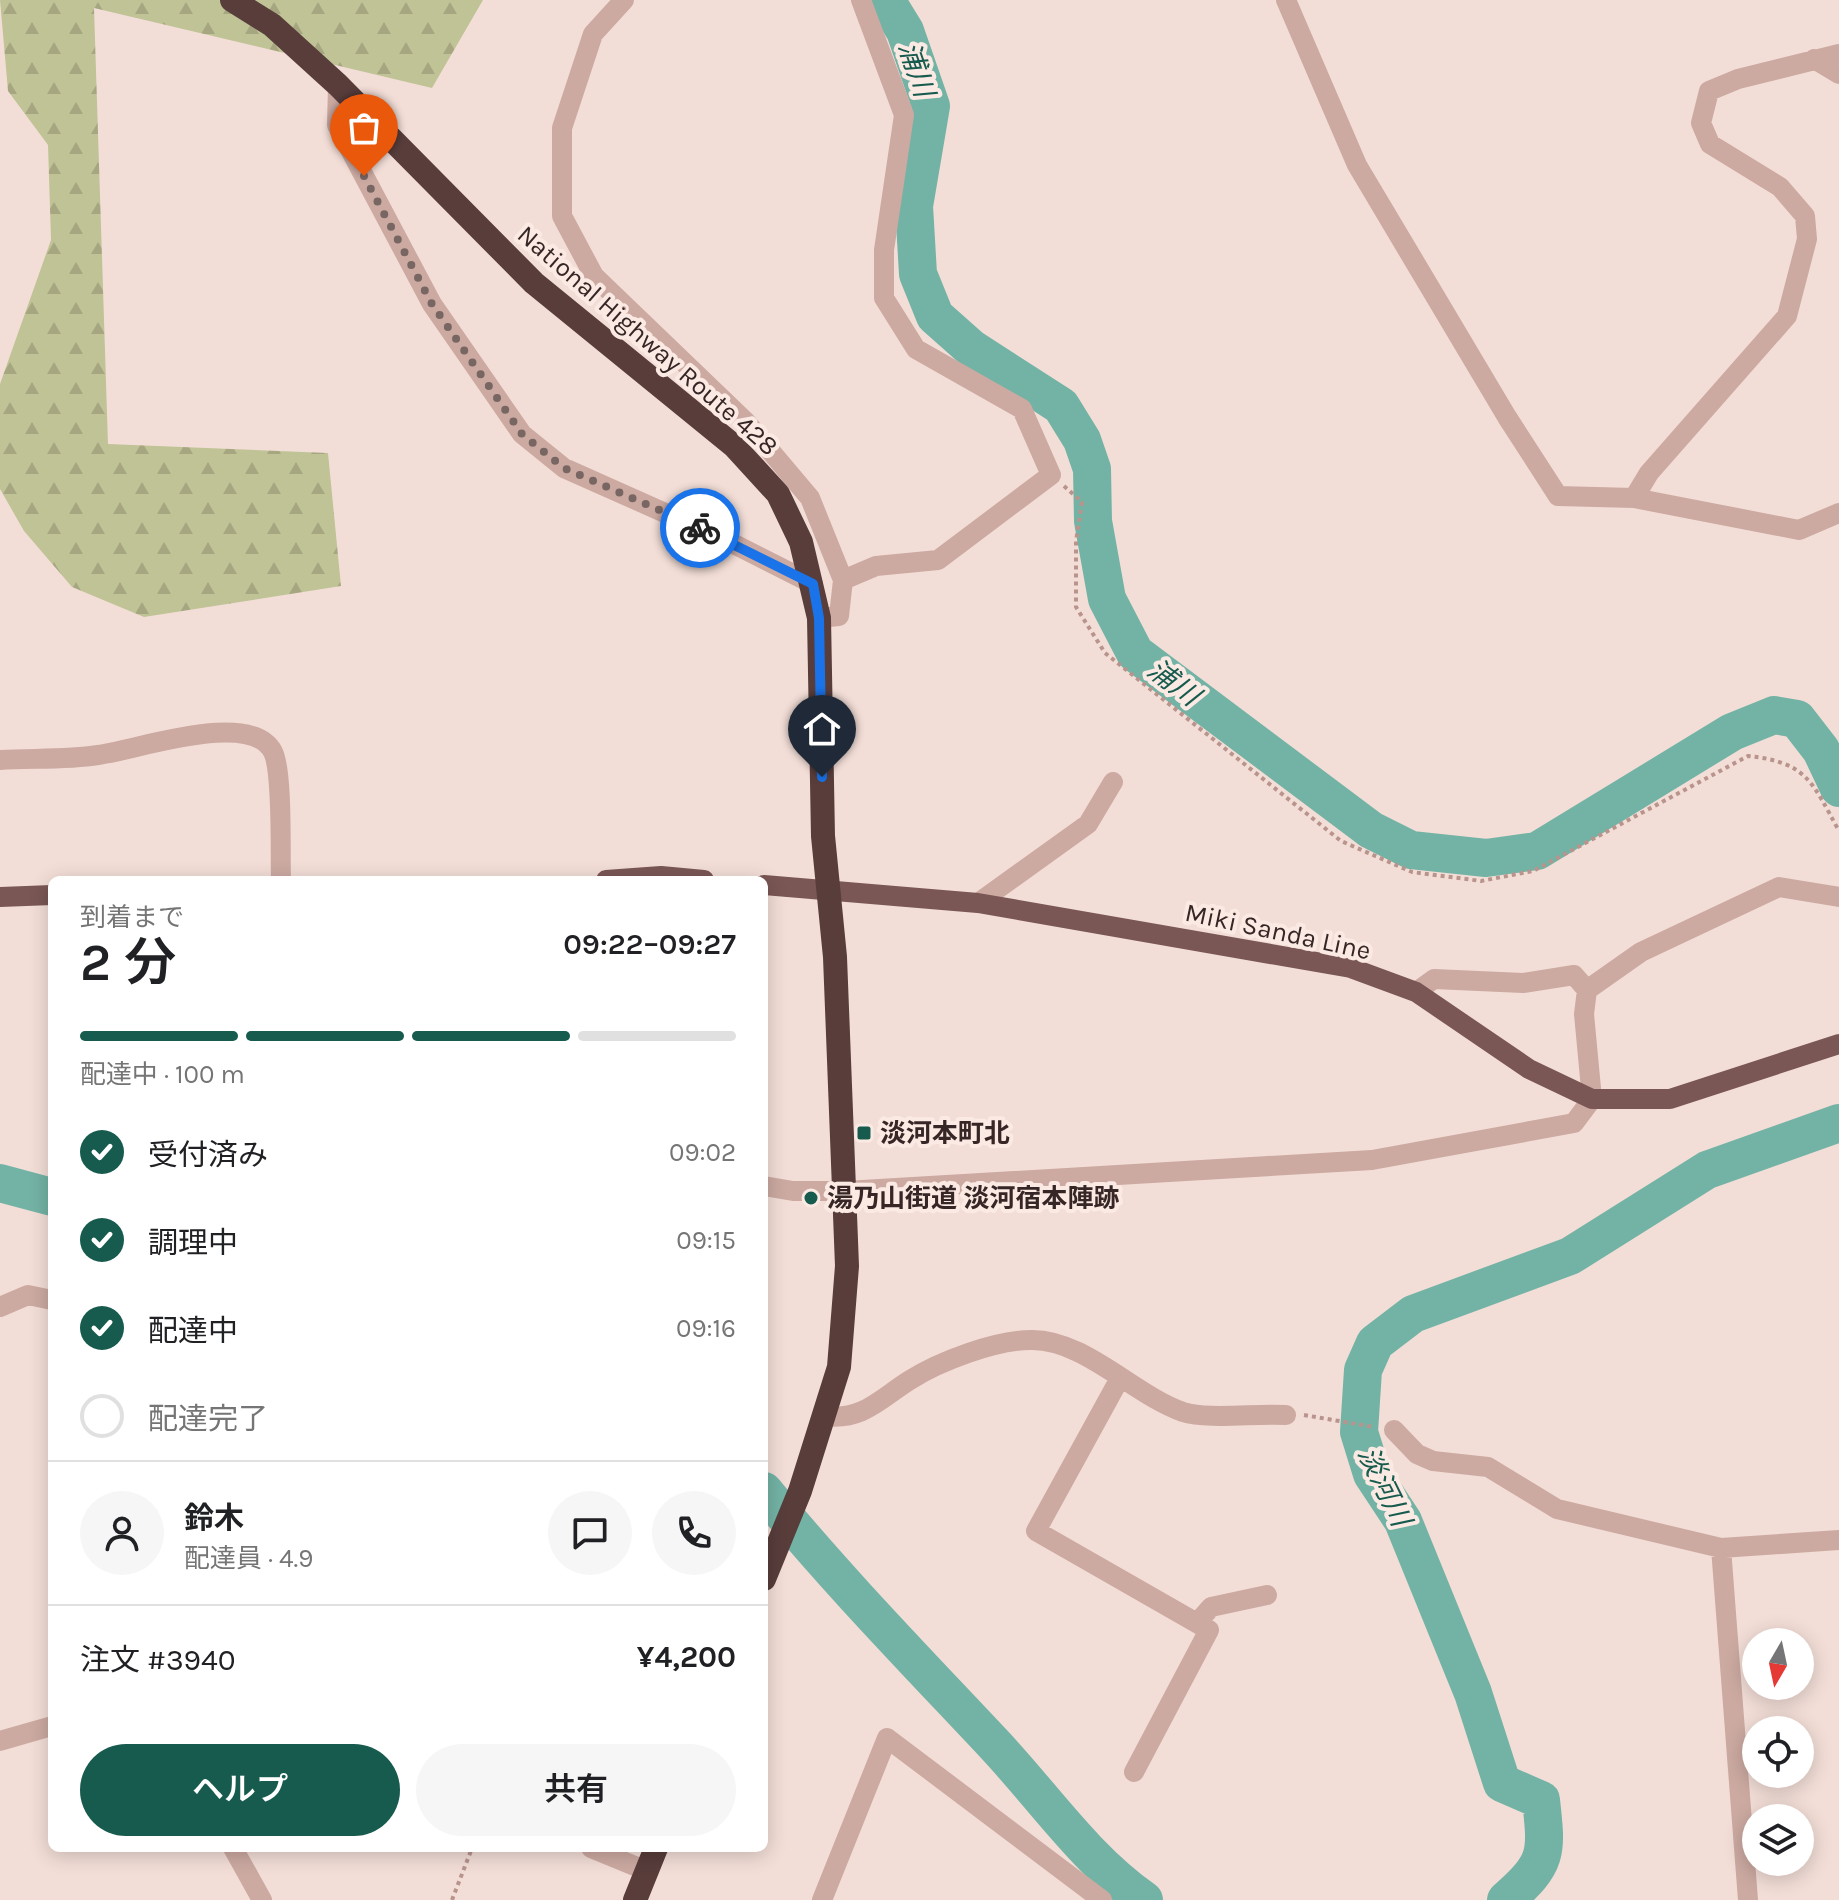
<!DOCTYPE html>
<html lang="ja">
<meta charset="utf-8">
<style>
:root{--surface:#fff;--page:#f6f6f6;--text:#202124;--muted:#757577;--line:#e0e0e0;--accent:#175b4e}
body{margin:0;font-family:Karla,"Noto Sans JP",sans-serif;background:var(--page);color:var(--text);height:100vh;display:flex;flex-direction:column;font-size:30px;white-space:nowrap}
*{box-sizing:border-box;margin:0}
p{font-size:26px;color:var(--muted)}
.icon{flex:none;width:44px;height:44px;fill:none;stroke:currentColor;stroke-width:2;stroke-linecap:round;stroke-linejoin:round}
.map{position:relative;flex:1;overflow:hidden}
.sheet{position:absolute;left:48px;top:876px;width:720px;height:976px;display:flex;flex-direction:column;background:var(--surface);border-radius:12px;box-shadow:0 4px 20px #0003}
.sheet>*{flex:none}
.needle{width:52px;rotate:189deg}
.fabs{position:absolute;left:1742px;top:1628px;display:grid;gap:16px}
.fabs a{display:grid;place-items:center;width:72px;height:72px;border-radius:50%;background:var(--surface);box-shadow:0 4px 20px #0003;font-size:40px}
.pin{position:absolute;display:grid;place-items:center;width:68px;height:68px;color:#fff;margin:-82px -34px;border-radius:50% 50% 50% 0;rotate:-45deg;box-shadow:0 0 8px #0007}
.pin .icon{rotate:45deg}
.courier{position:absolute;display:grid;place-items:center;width:80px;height:80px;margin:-40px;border:6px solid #1a73e8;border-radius:50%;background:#fff;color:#222;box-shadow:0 2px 10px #0007}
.headline em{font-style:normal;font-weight:600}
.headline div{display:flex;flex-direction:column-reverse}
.headline{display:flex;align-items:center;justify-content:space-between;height:136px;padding:0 32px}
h1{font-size:52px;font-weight:600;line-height:60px}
.bar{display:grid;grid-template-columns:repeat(4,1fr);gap:12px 8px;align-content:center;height:96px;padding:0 32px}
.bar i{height:10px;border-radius:6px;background:var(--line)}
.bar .on{background:var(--accent)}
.bar p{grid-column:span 4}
.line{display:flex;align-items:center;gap:20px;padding:0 32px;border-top:2px solid var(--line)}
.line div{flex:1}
.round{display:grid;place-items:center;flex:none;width:84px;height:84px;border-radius:42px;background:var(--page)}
ol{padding:0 32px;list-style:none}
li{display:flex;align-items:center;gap:24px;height:88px}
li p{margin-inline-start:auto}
li .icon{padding:8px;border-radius:50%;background:var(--accent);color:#fff;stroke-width:4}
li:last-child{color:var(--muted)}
li i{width:44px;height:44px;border:4px solid var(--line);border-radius:50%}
.cta{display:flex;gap:16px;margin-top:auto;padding:16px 32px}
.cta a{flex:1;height:92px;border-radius:48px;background:var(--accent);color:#fff;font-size:32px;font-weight:600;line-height:92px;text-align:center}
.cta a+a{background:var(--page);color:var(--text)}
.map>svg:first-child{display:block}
.forest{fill:url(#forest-firs)}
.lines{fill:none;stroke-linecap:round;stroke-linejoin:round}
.river{stroke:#73b3a5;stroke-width:38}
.path{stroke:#b8948c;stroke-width:4;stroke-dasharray:4 4;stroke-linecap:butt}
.minor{stroke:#ccaaa2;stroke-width:20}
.major{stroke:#7a5755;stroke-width:20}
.highway{stroke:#583d3b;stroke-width:24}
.done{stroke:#786663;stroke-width:8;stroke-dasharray:0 14.4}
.route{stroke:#1a73e8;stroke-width:10}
.poi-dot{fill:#175b4e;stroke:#fbeae3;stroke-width:3}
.labels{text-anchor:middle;stroke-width:8;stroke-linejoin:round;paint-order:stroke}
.street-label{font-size:26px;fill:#362625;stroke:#fbeae3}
.poi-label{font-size:26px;font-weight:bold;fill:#362625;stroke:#fbeae3;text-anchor:start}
.water-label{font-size:28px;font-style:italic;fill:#175b4e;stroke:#fbeae3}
</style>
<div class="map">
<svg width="1839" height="1900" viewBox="0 0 1839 1900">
<defs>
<pattern id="forest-firs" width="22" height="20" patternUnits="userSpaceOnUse" patternTransform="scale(2)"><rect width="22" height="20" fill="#c0c396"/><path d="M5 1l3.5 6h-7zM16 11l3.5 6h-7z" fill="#a6a781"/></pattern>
</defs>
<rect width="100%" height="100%" fill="#f3ded7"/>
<path class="forest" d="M 0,0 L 483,0 L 432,88 L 94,8 L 108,444 L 328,453 L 341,586 L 144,617 L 72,587 L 24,531 L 0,489 L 0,384 L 51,240 L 48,145 L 8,91 Z"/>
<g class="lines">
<path class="river" d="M 886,0 L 905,31 L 931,106 L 914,206 L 918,274 L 935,316 L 971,348 L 1061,406 L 1082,440 L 1092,469 L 1093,521 L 1107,599 L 1135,653 L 1371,830 L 1411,850 L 1486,858 L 1537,851 L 1732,732 L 1774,715 L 1797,719 L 1821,750 L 1839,788
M 0,1183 L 52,1197
M 764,1491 C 836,1579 915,1660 993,1743 C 1043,1796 1084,1858 1144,1900
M 1506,1900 C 1548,1863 1547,1854 1541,1800 L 1502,1783 L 1473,1693 L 1403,1521 L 1372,1474 L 1359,1432 L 1363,1370 L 1375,1343 L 1413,1314 L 1570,1256 L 1707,1170 L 1839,1123"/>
<path class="path" d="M 1064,486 L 1082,502 L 1076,541 L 1076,607 L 1105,653 L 1341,841 L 1412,872 L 1481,881 L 1533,871 L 1748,756 C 1807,762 1812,782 1839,831
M 1304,1415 L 1374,1427
M 452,1900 L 472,1848"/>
<path class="minor" d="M 624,0 L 593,34 L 562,128 L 562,216 L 594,276 L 746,422 L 810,498 L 843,580 L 839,616 L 819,618
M 1286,0 L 1357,165 L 1507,417 L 1558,496 L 1634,498 L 1799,530 L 1839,513
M 1814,59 L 1839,74
M 338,85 L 337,125 L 432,304 L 522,434 L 564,468 L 728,541 L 813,584
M 1634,498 L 1649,473 L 1787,316 L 1807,239 L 1805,216 L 1780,187 L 1710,144 L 1701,123 L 1709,91 L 1738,79 L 1839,54
M 843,580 L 876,566 L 938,560 L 1051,475 L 1022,409 L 916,349 L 884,298 L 884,250 L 904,115 L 861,0
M 0,760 C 32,758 66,760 98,755 C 137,750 251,709 273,752 C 283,772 280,853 281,880
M 978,903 L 1088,824 L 1113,782
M 1416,992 L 1434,979 L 1523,983 L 1574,975 L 1587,990
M 764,1186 L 793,1191 L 845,1191 L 1372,1160 L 1574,1123 L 1592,1099 L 1584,1014 L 1587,990 L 1641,952 L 1779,887 L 1839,897
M 0,1307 L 28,1295 L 52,1300
M 1120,1378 L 1036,1531 L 1209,1630 L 1134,1772
M 825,1416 C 863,1421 881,1398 910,1380 C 940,1361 996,1340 1031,1340 C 1084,1339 1134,1395 1183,1412 C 1208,1420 1257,1413 1286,1415
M 1394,1430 L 1417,1454 L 1433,1461 L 1488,1467 L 1557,1509 L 1721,1548 L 1839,1540
M 1721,1548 L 1748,1900
M 1197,1623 L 1211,1607 L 1267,1595
M 0,1741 L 52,1726
M 233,1848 L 262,1900
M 591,1848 L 647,1871
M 822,1900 L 887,1738 L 1102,1900"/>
<path class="major" d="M 606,880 L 661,876 L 704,880
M 764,885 L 978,903 L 1351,968 L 1416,992 L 1529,1069 L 1592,1099 L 1670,1099 L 1839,1044
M 0,897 L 52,895"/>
<path class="highway" d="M 232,0 L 272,25 L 338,85 L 534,283 L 734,446 L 778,494 L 801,542 L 819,618 L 823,836 L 835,957 L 847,1266 L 839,1367 L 800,1491 L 764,1579
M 635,1900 L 656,1848"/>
</g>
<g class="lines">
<path class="done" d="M 364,176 L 432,304 L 522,434 L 564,468 L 700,528"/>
<path class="route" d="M 700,528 L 813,584 L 819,618 L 822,777"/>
</g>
<g class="poi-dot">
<rect x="856" y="1125" width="16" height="16" rx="4"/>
<circle cx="811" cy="1198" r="8"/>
</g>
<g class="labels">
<g class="street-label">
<text transform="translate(648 340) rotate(41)" y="9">National Highway Route 428</text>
<text transform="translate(1278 931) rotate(12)" y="9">Miki Sanda Line</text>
</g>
<g class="poi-label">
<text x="880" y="1142">淡河本町北</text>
<text x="827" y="1207">湯乃山街道 淡河宿本陣跡</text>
</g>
<g class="water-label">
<text transform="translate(917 69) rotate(71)" y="10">浦川</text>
<text transform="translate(1174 682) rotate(37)" y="10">浦川</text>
<text transform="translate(1385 1486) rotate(64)" y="10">淡河川</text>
</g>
</g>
</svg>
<div class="fabs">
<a><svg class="needle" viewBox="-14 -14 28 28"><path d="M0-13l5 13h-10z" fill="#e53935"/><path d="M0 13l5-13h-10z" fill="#757577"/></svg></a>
<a><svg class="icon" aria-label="locate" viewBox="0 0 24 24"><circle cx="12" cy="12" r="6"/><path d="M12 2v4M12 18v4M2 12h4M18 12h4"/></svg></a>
<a><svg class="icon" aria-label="layers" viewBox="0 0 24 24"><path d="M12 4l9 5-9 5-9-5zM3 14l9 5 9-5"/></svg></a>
</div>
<div class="pin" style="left:364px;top:176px;background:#ea580c"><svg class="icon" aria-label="bag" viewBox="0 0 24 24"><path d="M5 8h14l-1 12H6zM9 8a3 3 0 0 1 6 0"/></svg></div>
<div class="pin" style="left:822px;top:777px;background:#1f2937"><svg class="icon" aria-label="home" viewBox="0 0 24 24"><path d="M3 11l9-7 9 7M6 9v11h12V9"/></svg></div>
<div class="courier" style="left:700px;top:528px"><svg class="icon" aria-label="bike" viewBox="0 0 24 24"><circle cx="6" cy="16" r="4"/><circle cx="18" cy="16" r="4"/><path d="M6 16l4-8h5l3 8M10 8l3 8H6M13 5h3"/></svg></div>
<section class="sheet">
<div class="headline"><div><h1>2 分</h1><p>到着まで</p></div><em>09:22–09:27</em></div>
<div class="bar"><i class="on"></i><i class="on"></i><i class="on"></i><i></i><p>配達中 · 100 m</p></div>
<ol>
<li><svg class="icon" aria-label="check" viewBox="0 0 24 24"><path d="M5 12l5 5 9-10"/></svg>受付済み<p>09:02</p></li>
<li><svg class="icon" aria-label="check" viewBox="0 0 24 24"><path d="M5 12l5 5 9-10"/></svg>調理中<p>09:15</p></li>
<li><svg class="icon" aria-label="check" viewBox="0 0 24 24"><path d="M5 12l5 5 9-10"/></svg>配達中<p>09:16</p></li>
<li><i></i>配達完了</li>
</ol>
<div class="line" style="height:144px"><a class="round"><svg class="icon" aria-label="person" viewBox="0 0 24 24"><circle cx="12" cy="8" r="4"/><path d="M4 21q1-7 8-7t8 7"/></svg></a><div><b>鈴木</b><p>配達員 · 4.9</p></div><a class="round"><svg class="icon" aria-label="chat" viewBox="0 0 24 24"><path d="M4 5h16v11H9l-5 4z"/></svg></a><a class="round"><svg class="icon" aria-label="phone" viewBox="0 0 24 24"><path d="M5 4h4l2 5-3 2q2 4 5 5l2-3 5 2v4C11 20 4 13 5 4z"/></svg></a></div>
<div class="line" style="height:104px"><div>注文 #3940</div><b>¥4,200</b></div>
<div class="cta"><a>ヘルプ</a><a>共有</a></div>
</section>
</div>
